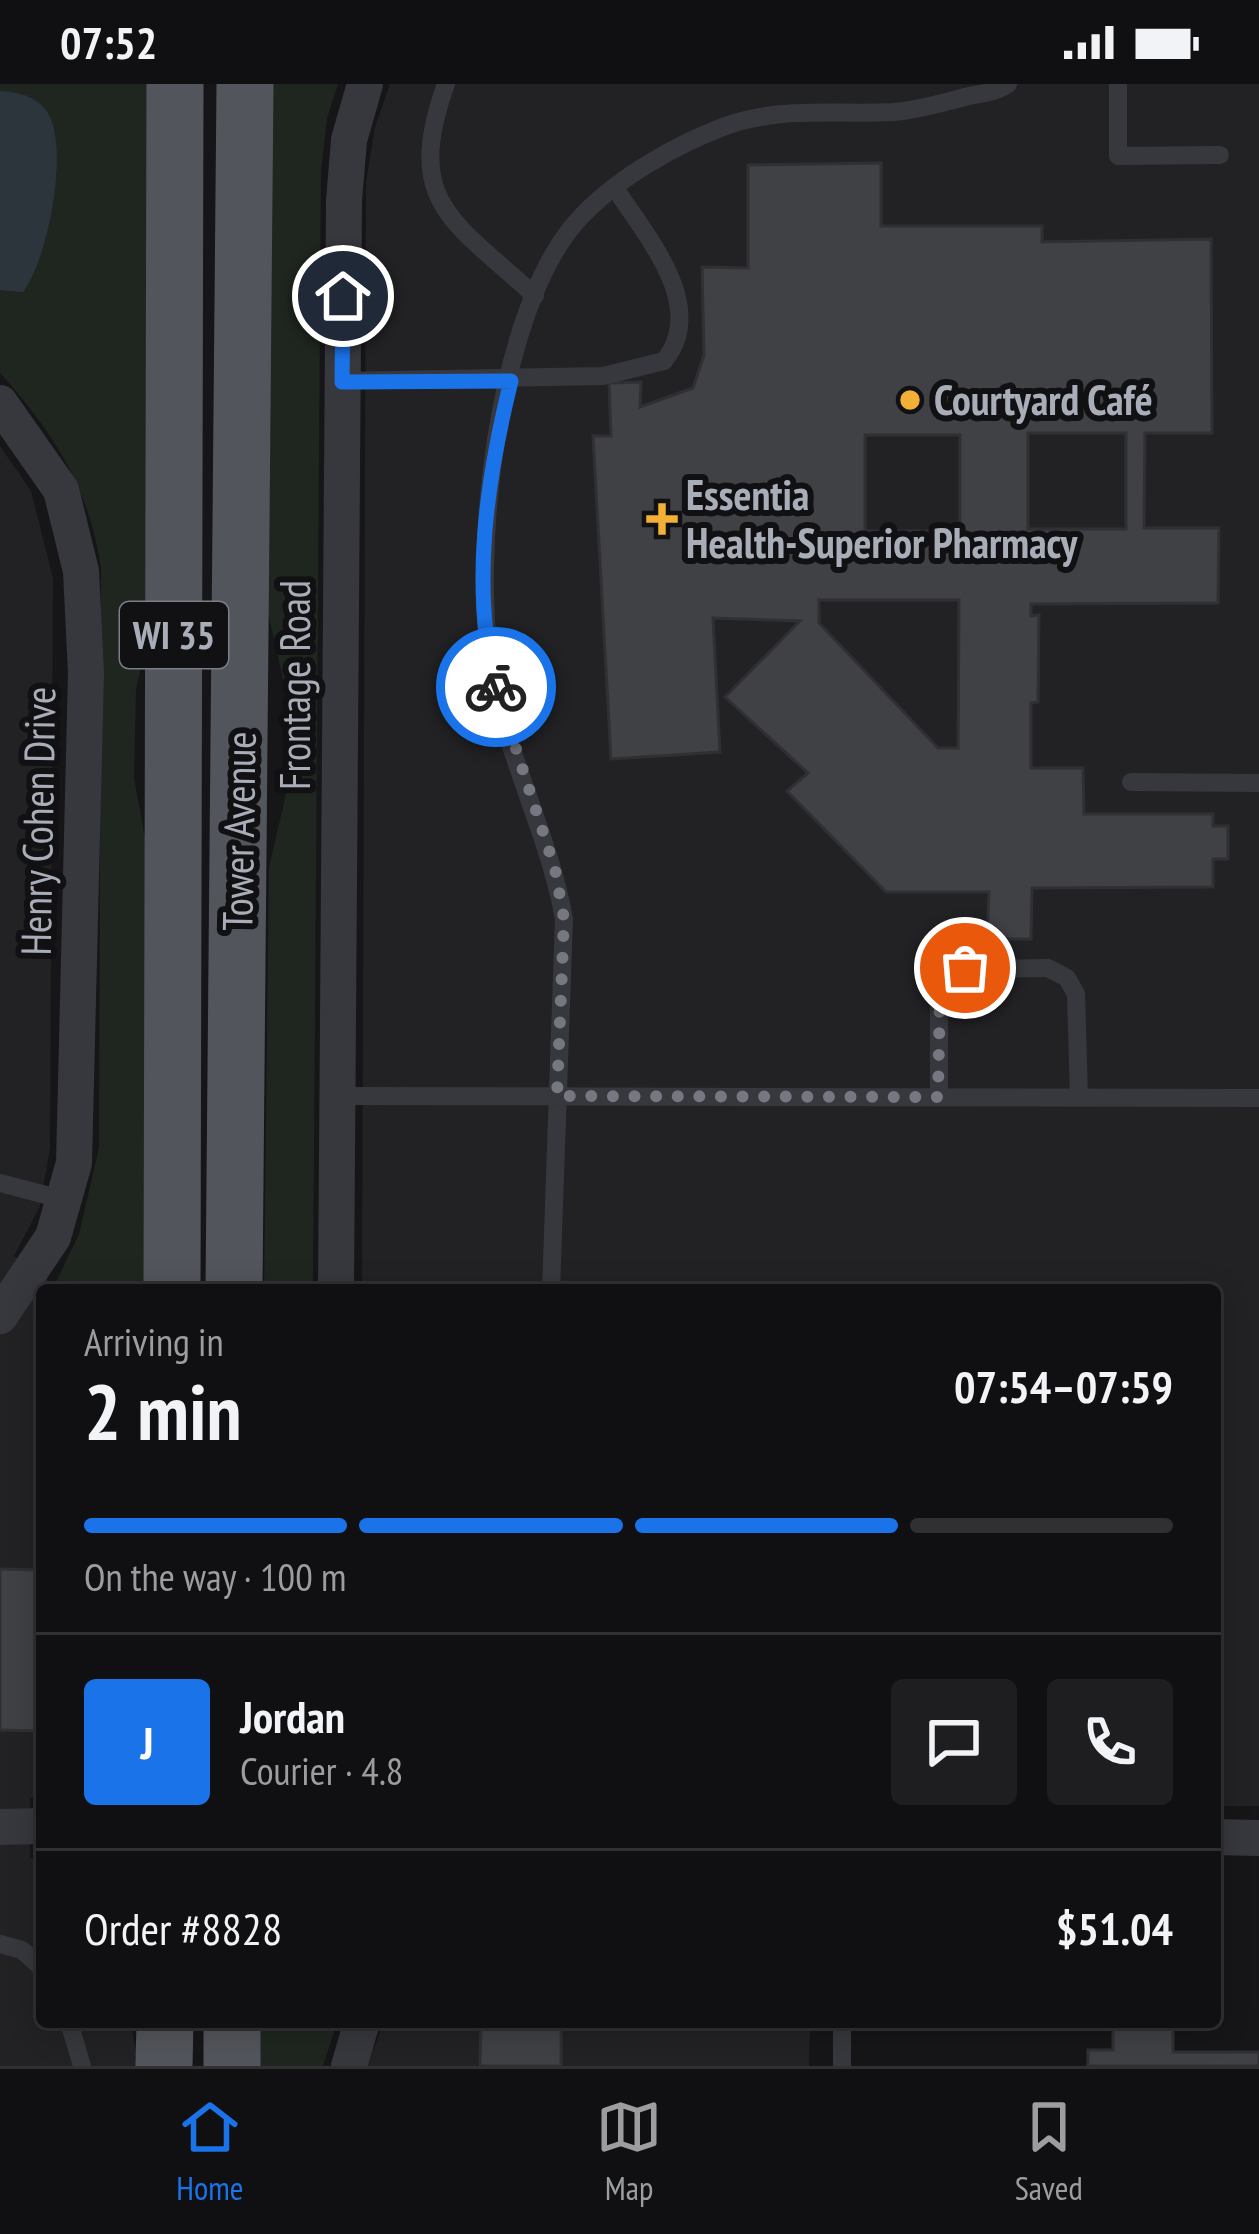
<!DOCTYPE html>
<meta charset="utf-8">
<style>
:root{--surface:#101012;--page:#1e1e20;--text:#f1f3f6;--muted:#9c9d9f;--line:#303032;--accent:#1a73e8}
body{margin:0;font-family:"PT Sans Narrow",sans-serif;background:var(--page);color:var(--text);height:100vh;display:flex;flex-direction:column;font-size:45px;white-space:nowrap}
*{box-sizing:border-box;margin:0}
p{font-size:39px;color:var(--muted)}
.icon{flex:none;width:66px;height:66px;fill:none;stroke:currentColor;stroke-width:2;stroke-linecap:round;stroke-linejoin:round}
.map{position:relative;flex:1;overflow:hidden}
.sheet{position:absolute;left:36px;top:1200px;width:1185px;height:744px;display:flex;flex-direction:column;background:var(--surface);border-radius:12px;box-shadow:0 6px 30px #0003,0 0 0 3px var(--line)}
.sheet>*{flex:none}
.pin{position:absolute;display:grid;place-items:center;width:102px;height:102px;color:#fff;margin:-51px;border:6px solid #fff;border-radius:50%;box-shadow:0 3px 12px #0007}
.courier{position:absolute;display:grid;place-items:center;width:120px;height:120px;margin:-60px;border:9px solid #1a73e8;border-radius:50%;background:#fff;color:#222;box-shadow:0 3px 15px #0007}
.overview em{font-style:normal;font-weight:800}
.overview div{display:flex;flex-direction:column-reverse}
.overview{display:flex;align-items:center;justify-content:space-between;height:204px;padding:0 48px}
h1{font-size:78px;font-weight:800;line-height:90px}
.bar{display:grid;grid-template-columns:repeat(4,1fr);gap:18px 12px;align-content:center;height:144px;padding:0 48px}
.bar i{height:15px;border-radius:9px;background:var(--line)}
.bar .on{background:var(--accent)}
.bar p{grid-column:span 4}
.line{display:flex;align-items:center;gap:30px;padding:0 48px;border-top:3px solid var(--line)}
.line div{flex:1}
.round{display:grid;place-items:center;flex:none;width:126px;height:126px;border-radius:12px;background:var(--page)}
.status{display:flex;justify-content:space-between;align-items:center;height:84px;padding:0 60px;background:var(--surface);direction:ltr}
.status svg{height:33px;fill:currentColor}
.dock{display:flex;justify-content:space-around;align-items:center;height:168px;border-top:3px solid var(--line);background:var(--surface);font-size:33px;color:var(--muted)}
.dock a{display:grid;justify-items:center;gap:6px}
.dock .on{color:var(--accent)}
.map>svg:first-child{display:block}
.built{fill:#222225}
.green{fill:#1e261f}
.water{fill:#2c353c}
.building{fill:#404145;stroke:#303034;stroke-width:3;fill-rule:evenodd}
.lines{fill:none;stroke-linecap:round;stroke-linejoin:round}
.service{stroke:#37383d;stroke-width:18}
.minor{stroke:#37383d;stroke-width:36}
.primary{stroke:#53555c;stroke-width:57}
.done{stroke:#757880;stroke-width:12;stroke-dasharray:0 21.6}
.route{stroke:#1a73e8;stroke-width:15}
.poi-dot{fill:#f2b134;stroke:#111113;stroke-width:4.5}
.labels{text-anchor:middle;stroke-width:12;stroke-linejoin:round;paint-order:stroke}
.shield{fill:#111113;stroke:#7b7e86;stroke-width:3}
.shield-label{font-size:39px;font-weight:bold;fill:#a8adb8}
.poi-label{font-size:42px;font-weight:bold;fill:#a8adb8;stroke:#111113;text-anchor:start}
.street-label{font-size:42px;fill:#a8adb8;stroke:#111113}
</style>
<div class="status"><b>07:52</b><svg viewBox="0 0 49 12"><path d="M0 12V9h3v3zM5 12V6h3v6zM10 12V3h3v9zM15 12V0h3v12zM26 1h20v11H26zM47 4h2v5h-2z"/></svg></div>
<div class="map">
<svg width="1259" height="1982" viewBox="0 0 1259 1982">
<rect width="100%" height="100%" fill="#161618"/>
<path class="built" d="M 390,0 L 1259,0 L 1259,1722 L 1215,1722 L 1215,1206 L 362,1206 L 366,98 L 375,43 Z
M 0,362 L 31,407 L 53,494 L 50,1064 L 40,1122 L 14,1172 L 62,1206 L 42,1206 L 42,1713 L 30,1714 L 30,1774 L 42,1775 L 42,1938 L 130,1938 L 140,1982 L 0,1982 Z
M 384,1938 L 810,1938 L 809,1982 L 367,1982 Z"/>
<path class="green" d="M 0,0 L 156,0 L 150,547 L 136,605 L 134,694 L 149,776 L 150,1206 L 54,1202 L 79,1150 L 99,1064 L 101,484 C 89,404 54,349 0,289 Z
M 272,0 L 338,0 L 327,34 L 321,89 L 313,1206 L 264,1206 L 269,783 L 287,706 L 285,604 L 266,520 Z
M 259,1938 L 337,1938 L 323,1982 L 259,1982 Z"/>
<path class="water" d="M 0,7 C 19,8 39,13 49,31 C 69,69 47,177 23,208 L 0,206 Z"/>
<path class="building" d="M 881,79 L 881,142 L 1042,142 L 1042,158 L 1211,155 L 1212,349 L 1145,349 L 1144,444 L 1219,444 L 1218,519 L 1031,520 L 1031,532 L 1039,531 L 1038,618 L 1031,619 L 1031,684 L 1083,684 L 1084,730 L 1213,730 L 1213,742 L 1228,742 L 1228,775 L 1213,775 L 1213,803 L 1032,804 L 1031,855 L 987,855 L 989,808 L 886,808 L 787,707 L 808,689 L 725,613 L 800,537 L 713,534 L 720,668 L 611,675 L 593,352 L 611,352 L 609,299 L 641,298 L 640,323 L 693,304 L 704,271 L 702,183 L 748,184 L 748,81 ZM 1028,349 L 1126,349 L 1126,445 L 1028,445 ZM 865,351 L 960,351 L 960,447 L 865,447 ZM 819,516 L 959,516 L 958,664 L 938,664 L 819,539 Z
M 0,1485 L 42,1486 L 42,1647 L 0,1646 Z
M 481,1938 L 561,1938 L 561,1982 L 480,1982 Z
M 1113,1938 L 1173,1938 L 1173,1968 L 1259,1968 L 1259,1982 L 1088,1982 L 1088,1966 L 1113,1966 Z"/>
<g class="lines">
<path class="service" d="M 446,0 C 403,120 454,137 535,212
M 1118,0 L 1118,72 L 1220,71
M 342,297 L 603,292 L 664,277 C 709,222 645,151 615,104
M 1131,698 L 1259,699
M 338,1012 L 1259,1014
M 939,1013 L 939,924 L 949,892 L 965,885 L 1048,884 L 1067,894 L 1076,910 L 1079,1013
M 0,1099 L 65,1116
M 551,1206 L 564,835 C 549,751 508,675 492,591 C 471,474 496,226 578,136 C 614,96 673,62 723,43 C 777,22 837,31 894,28 C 918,26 942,19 965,13 C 981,9 995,9 1008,0
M 0,1860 L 22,1866 L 42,1884
M 69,1938 L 82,1982
M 842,1938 L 842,1982"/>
<path class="minor" d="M 0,319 L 61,406 L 81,487 L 86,589 L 74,1079 L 53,1153 L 0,1232
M 336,1206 L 344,117 L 349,56 L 365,0
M 0,1743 L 42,1742
M 1215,1753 L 1259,1754
M 349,1982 L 362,1938"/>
<path class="primary" d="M 172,1206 L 175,0
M 234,1206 L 245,0
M 232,1938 L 232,1982
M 164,1982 L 165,1938"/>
</g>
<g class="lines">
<path class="done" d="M 496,603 L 555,785 L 564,835 L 557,1012 L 938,1013 L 940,907 L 950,892 L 965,884"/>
<path class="route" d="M 343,212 L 342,298 L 511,297 C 487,394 470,504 496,603"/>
</g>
<g class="poi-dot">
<circle cx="910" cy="316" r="12"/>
<path d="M656 417h12v12h12v12h-12v12h-12v-12h-12v-12h12z"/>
</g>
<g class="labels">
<rect class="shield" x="120" y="518" width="108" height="66" rx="9"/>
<g class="shield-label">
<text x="174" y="565">WI 35</text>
</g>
<g class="poi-label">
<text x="934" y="331">Courtyard Café</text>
<text x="686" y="426">Essentia<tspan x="686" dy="48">Health-Superior Pharmacy</tspan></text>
</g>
<g class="street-label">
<text transform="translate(295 601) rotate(-90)" y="15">Frontage Road</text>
<text transform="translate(38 737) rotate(-89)" y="15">Henry Cohen Drive</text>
<text transform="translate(239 747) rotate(-89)" y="15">Tower Avenue</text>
</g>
</g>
</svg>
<div class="pin" style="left:965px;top:884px;background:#ea580c"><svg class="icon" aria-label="bag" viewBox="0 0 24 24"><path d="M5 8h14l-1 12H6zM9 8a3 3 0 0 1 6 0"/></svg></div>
<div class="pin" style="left:343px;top:212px;background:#1f2937"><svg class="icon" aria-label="home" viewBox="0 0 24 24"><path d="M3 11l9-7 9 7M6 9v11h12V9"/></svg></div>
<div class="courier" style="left:496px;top:603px"><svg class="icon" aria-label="bike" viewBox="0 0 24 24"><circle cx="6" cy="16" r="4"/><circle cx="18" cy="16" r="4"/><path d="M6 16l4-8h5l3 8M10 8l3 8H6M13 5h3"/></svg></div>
<section class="sheet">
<div class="overview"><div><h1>2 min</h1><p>Arriving in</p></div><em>07:54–07:59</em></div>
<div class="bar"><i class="on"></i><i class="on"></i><i class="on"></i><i></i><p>On the way · 100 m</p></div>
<div class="line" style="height:216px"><b class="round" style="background:var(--accent);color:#fff">J</b><div><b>Jordan</b><p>Courier · 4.8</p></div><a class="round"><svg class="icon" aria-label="chat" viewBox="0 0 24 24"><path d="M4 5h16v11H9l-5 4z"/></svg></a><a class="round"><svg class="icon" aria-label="phone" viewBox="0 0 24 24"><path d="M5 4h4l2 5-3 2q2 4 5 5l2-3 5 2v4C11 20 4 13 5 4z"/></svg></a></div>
<div class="line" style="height:156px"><div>Order #8828</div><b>$51.04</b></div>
</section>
</div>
<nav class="dock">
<a class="on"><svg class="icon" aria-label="home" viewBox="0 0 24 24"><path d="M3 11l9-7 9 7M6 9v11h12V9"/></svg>Home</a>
<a><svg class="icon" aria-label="map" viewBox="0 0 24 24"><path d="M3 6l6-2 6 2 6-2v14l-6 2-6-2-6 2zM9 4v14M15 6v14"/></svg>Map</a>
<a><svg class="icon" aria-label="saved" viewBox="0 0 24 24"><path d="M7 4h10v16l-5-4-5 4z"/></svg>Saved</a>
</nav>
